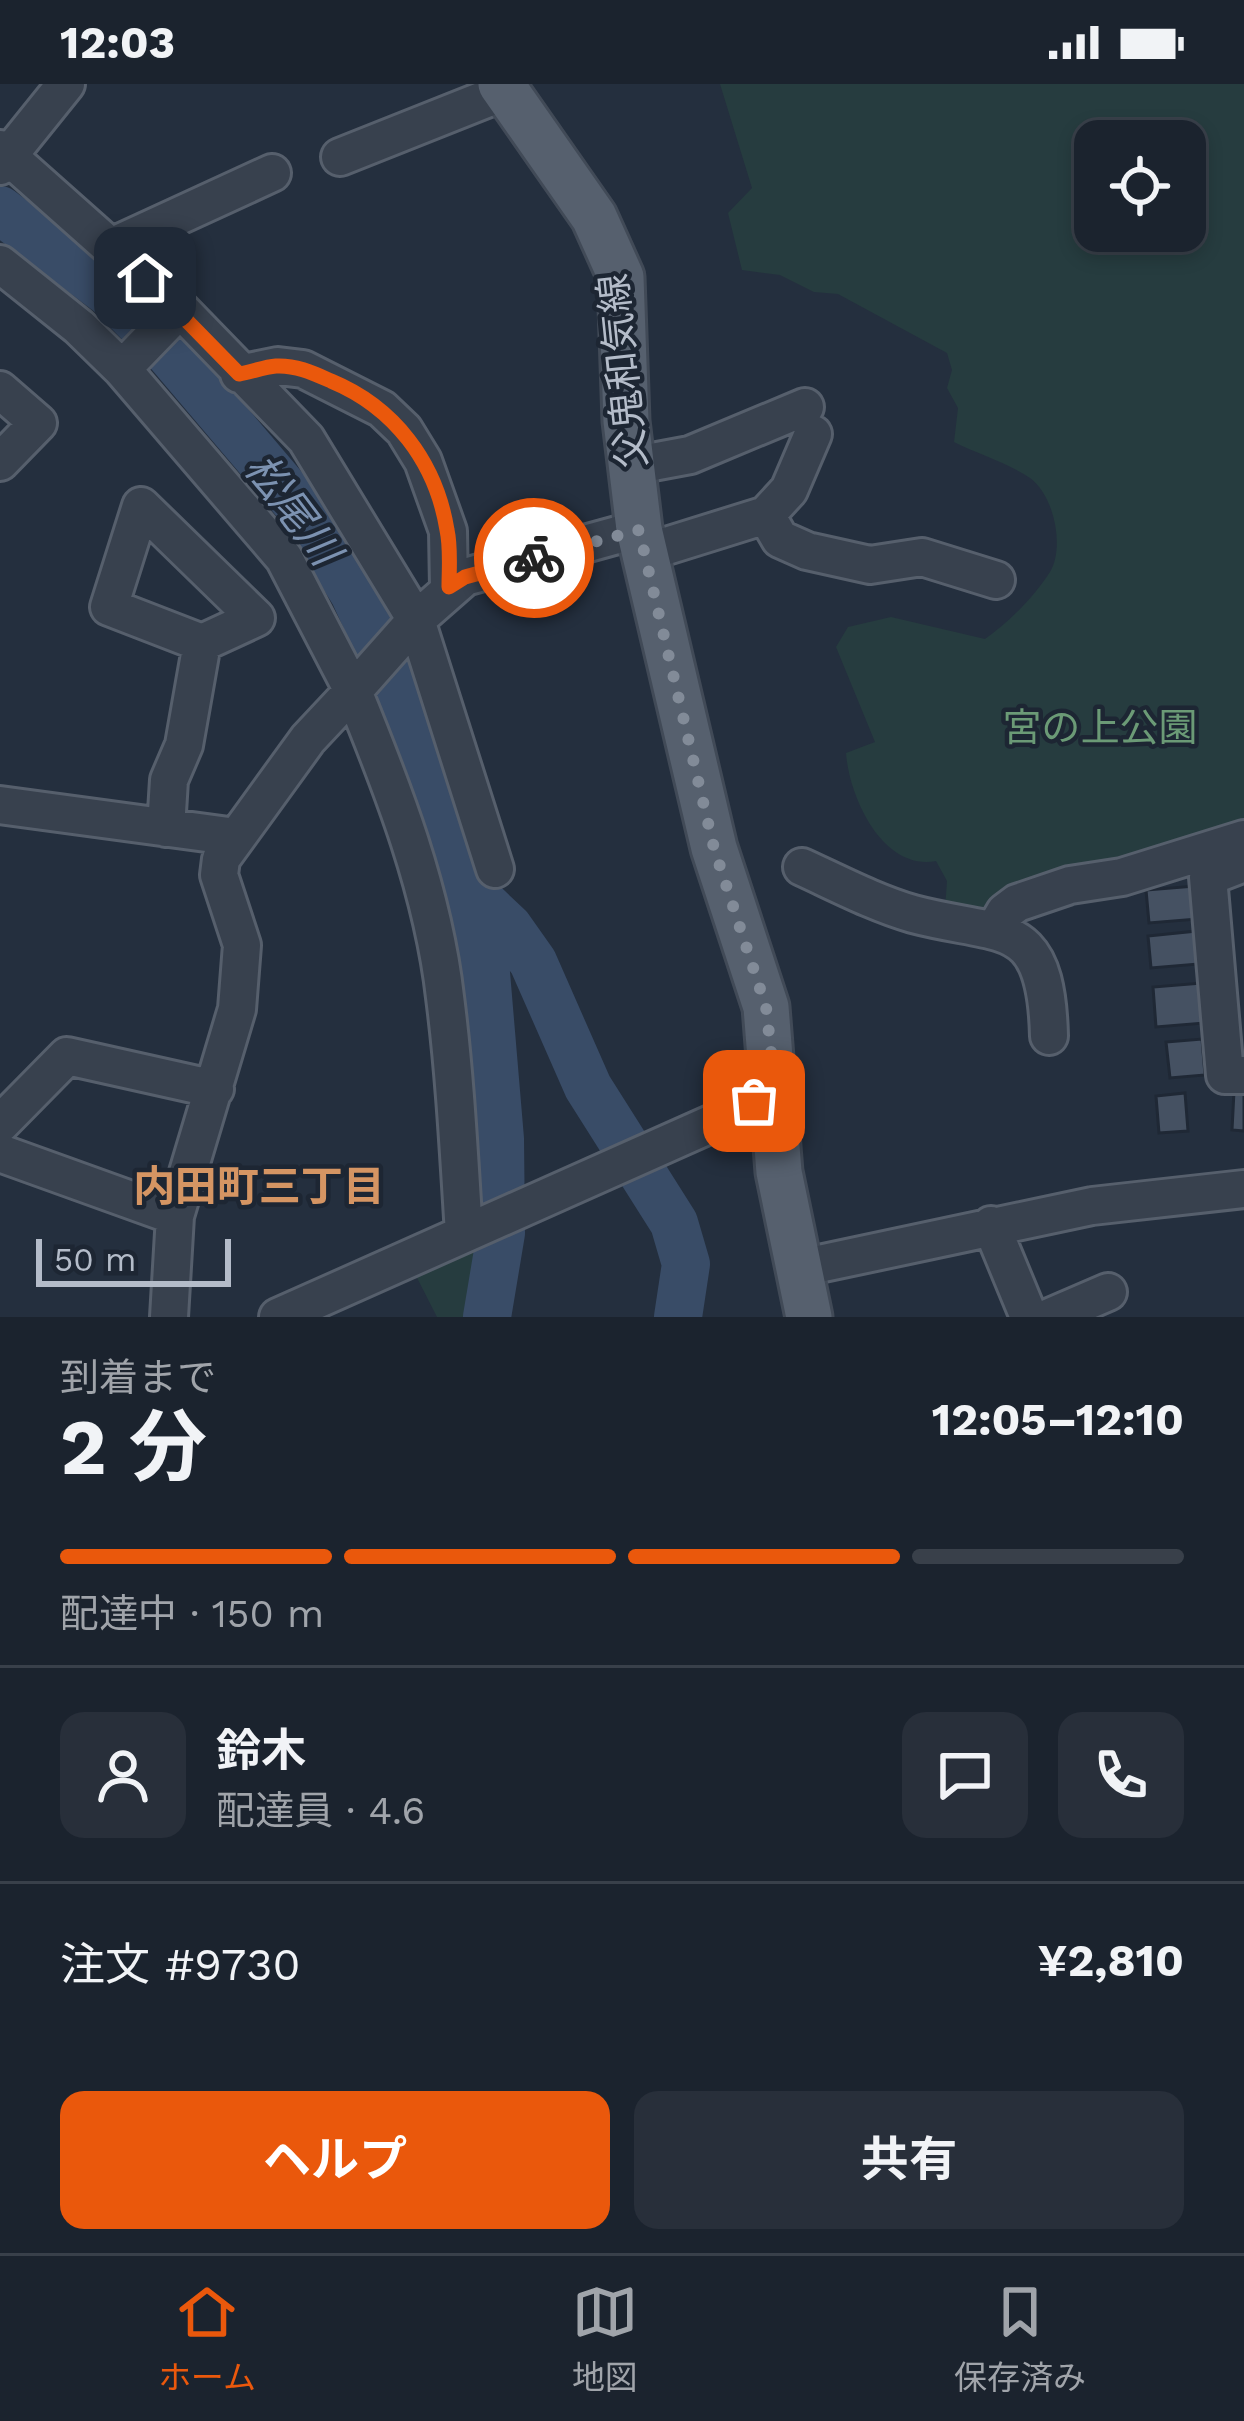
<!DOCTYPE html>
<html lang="ja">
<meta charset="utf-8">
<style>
:root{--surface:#1b232e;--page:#282f3a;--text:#f1f3f6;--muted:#a0a4aa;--line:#39404a;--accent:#ea580c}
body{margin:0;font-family:"Work Sans","Noto Sans JP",sans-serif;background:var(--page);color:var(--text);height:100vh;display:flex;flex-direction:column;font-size:45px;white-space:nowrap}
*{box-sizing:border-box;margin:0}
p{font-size:39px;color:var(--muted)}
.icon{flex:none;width:66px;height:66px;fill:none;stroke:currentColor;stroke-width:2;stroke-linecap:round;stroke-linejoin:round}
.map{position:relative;height:1233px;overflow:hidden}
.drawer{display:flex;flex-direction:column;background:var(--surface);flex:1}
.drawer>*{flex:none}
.tools{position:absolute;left:1074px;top:36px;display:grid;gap:24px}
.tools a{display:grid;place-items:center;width:132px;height:132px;border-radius:24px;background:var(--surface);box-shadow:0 6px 18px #0003,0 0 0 3px var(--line);font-size:60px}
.scale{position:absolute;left:36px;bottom:30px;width:195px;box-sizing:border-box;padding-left:12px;border:6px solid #b4bcc9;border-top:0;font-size:33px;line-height:42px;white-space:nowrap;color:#b4bcc9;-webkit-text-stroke:9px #1d2633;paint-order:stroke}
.pin{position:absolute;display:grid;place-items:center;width:102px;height:102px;color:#fff;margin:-51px;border-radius:24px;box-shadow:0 6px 18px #0006}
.courier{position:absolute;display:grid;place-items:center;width:120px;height:120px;margin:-60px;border:9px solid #ea580c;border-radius:50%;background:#fff;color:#222;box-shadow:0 3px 15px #0007}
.head em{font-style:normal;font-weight:700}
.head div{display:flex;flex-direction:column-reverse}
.head{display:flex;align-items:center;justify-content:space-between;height:204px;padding:0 60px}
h1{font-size:78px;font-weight:700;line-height:90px}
.bar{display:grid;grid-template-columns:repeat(4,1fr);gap:18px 12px;align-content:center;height:144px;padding:0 60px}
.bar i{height:15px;border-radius:9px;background:var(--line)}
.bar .current{background:var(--accent)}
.bar p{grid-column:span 4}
.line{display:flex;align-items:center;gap:30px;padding:0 60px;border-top:3px solid var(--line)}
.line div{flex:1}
.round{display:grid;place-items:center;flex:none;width:126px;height:126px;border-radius:24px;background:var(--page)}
.cta{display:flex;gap:24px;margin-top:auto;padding:24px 60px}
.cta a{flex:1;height:138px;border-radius:24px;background:var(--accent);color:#fff;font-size:48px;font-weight:700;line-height:138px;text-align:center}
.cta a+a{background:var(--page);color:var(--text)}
.status{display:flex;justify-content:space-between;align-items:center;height:84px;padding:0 60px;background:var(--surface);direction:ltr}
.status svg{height:33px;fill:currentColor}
.tab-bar{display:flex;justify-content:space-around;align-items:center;height:168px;border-top:3px solid var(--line);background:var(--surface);font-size:33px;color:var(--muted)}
.tab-bar a{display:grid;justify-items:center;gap:6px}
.tab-bar .current{color:var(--accent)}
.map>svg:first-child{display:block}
.green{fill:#263c3f;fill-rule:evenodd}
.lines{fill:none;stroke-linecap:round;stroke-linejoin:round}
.river{stroke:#394c67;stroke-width:48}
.building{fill:#455162;stroke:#1f2835;stroke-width:3}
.minor-casing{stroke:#565f6c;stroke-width:42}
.major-casing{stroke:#414a57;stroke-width:51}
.minor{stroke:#38414e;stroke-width:36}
.major{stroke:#56606e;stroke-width:45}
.done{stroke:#828b98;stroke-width:12;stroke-dasharray:0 21.6}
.route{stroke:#ea580c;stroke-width:15}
.labels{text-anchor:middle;stroke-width:9;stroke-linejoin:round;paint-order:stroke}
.street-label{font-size:39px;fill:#b4bcc9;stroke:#1d2633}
.park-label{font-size:39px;fill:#6b9a76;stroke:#1d2633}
.water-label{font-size:42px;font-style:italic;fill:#7c92b1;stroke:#1d2633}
.neighbourhood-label{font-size:42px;font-weight:bold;fill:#d59563;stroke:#1d2633}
</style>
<div class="status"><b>12:03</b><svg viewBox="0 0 49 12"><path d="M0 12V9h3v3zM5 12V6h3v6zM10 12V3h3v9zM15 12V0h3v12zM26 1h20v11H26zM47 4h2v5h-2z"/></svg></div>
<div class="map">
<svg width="1244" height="1233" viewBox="0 0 1244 1233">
<rect width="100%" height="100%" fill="#242f3e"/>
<path class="green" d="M 720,0 L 1244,0 L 1244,747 L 985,828 L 945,825 L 947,797 L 936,777 C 882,787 849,712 846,669 L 875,658 L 836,563 L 848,543 L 891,533 L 985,555 C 1009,538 1034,513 1050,488 C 1065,463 1054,411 1030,394 C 1008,379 978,370 954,358 L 958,324 L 947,304 L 952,286 L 947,269 L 838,210 L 814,208 L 780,191 L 742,186 L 728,129 L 752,104 ZM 1095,57 L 1185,57 L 1185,147 L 1095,147 Z
M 528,1124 L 507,1233 L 437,1233 L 411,1182 Z"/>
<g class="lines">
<path class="river" d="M 0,126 L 112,211 L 170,270 L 301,424 L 354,509 L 410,632 L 476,832 L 486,889 L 500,1055 L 501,1149 L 487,1233
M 468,805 L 509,844 L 533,878 L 588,1003 L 674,1139 L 686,1180 L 678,1233"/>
</g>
<path class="building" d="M 1195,802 L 1198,835 L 1149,839 L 1146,806 Z
M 1197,847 L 1199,880 L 1151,884 L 1148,852 Z
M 1202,899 L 1205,939 L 1156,943 L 1153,903 Z
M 1202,955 L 1205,991 L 1170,994 L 1166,958 Z
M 1234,1007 L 1244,1008 L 1244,1047 L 1232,1046 Z
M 1185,1009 L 1188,1047 L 1159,1049 L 1156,1012 Z"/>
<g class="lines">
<g class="minor-casing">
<path id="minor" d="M 0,65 L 180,225 L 306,355 L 416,536 L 495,785
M 340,73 L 506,7
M 0,82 L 66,0
M 111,163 L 272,89
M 0,180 L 79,243 L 122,285 L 284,474 L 353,607 L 308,655 L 221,775 L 219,791 L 242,861 L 237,925 L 175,1132 L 169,1233
M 122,285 L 180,225
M 239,290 L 278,282 L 303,285 L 382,325 L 404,346 L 423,377 L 448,447 L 449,503
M 0,306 L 38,339 L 0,378
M 631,382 L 690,371 L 805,323
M 141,422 L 256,534 L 202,559 L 109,523 Z
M 766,431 L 780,455 L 807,467 L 870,481 L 922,473 L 996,496
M 644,469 L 766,431 L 789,406 L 813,350
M 0,721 L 236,753
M 166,744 L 169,696 L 184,661 L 202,559
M 1244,779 L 1208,793 L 1225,991 L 1244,991
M 802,783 C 839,800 875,819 913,830 C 1003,854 1046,831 1049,952
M 995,845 L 1005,828 L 1017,819 L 1070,801 L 1122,793 L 1244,755
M 0,1040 L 67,972 L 215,1005
M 0,1069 L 175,1132
M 991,1141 L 1029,1233
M 464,1150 C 459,1071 455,991 445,913 C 433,807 393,705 353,607 L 416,536 L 465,493 L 639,445
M 800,1184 L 1092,1122 L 1244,1105
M 278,1233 L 776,1011
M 1050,1233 L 1108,1208"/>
</g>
<g class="major-casing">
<path id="major" d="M 501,0 L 594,133 L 621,193 L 626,337 L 639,445 L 714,764 L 766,923 L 779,1088 L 809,1233"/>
</g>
<use href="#minor" class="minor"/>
<use href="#major" class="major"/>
</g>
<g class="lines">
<path class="done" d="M 534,474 L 639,446 L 714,764 L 766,923 L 776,1011 L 754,1017"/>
<path class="route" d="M 145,194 L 239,290 C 251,288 264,283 276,282 C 296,281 313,289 331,297 C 394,323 436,378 447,446 C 451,464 449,485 449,503 L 465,493 L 534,474"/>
</g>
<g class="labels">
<g class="street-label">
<text transform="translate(622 287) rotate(-96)" y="14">父鬼和気線</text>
</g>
<g class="park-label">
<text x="1100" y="657">宮の上公園</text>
</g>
<g class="water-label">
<text transform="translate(293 425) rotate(53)" y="15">松尾川</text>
</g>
<g class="neighbourhood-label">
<text x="259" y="1117">内田町三丁目</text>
</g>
</g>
</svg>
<div class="tools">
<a><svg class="icon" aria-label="locate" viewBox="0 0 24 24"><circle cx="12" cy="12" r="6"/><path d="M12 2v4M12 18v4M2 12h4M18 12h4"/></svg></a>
</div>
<div class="scale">50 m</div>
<div class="pin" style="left:754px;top:1017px;background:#ea580c"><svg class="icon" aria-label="bag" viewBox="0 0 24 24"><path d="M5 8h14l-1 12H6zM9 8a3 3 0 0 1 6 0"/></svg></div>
<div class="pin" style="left:145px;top:194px;background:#1f2937"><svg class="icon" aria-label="home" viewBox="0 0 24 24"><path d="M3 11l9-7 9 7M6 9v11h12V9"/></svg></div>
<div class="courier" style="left:534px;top:474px"><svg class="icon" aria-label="bike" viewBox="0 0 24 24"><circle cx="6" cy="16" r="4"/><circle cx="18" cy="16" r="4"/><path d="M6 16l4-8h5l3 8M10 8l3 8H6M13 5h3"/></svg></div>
</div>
<section class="drawer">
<div class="head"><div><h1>2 分</h1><p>到着まで</p></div><em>12:05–12:10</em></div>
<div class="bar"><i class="current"></i><i class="current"></i><i class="current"></i><i></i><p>配達中 · 150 m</p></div>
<div class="line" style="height:216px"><a class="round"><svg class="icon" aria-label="person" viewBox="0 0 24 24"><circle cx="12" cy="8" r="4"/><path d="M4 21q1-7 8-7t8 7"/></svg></a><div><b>鈴木</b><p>配達員 · 4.6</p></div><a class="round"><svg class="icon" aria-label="chat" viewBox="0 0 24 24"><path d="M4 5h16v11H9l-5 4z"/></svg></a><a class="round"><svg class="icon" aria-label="phone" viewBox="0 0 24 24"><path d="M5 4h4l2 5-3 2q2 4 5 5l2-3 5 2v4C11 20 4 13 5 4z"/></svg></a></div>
<div class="line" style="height:156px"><div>注文 #9730</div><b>¥2,810</b></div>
<div class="cta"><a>ヘルプ</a><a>共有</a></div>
</section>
<nav class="tab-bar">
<a class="current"><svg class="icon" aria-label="home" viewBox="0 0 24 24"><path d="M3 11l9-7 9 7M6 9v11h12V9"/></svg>ホーム</a>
<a><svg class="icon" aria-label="map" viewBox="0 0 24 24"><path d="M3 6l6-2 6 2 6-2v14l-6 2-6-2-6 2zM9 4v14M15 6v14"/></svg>地図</a>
<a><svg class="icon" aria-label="saved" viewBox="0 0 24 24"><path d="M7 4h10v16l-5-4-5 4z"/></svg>保存済み</a>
</nav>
